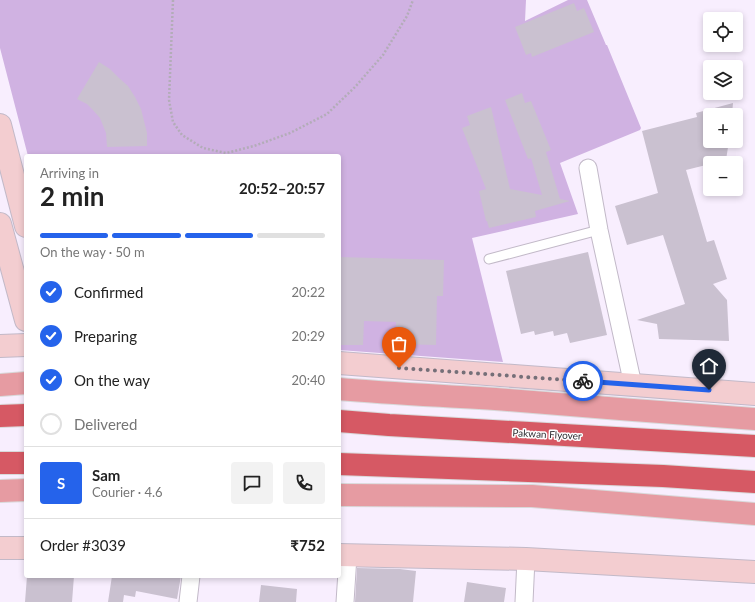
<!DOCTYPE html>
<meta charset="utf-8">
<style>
:root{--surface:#fff;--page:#f2f2f2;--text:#222;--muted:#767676;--line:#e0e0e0;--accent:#2563eb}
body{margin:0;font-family:Lato,sans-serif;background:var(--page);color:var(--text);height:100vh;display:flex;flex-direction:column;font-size:15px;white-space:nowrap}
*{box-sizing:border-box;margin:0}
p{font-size:13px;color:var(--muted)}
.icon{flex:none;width:22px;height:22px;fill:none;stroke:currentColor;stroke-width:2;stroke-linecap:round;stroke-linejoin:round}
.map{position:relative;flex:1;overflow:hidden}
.sheet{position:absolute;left:24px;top:154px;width:317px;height:424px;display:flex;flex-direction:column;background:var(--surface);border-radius:4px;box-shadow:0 2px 6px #0003}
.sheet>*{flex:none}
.tools{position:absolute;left:703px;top:12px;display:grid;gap:8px}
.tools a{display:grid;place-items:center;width:40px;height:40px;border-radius:4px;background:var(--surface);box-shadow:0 2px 6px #0003;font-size:20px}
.pin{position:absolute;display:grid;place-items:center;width:34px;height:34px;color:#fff;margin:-41px -17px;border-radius:50% 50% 50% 0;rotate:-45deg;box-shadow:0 0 4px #0007}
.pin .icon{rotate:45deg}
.courier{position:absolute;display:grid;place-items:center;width:40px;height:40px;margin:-20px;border:3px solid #2563eb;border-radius:50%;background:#fff;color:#222;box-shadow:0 1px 5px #0007}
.summary em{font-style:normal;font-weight:700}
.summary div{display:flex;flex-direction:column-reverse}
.summary{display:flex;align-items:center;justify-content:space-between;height:68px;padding:0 16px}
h1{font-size:26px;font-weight:700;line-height:30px}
.bar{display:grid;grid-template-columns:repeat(4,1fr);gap:6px 4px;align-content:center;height:48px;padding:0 16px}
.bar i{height:5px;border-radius:3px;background:var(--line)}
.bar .selected{background:var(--accent)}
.bar p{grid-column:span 4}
.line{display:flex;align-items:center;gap:10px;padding:0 16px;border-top:1px solid var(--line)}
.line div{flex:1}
.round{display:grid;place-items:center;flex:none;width:42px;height:42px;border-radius:4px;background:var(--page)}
ol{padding:0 16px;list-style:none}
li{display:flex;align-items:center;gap:12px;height:44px}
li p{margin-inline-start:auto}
li .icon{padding:4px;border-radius:50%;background:var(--accent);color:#fff;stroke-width:4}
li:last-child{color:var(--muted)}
li i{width:22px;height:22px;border:2px solid var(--line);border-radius:50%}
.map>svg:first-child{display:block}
.green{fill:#d0b2e2}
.building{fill:#cac1d0}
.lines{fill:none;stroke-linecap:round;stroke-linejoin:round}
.lane-casing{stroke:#c2b9c8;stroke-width:11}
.street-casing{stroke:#c2b9c8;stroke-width:19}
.secondary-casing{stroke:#c2b9c8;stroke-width:24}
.primary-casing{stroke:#d9d9da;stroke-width:24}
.highway-casing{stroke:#d9d9da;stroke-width:24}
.path{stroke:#b3acb8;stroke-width:2.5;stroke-dasharray:2 2;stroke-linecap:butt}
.lane{stroke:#fff;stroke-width:9}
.street{stroke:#fff;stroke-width:17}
.secondary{stroke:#f3cdd0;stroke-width:22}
.primary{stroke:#e69ba2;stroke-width:22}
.highway{stroke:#d65964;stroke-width:22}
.done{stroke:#756f78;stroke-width:4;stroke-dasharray:0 7.2}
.route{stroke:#2563eb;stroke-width:5}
.labels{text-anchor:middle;stroke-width:3;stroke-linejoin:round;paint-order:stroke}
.street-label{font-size:10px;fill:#2e2b30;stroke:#fff}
</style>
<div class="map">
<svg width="755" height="602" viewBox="0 0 755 602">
<rect width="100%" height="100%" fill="#f8eefe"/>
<path class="green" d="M 0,0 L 526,0 L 525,21 L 568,0 L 587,0 L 606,45 L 607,45 L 641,128 L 640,130 L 560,163 L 578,214 L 472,238 L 503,362 L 339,350 L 339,156 L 28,156 L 0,48 Z"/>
<path class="building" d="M 574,3 L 577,11 L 584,8 L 594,32 L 532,57 L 531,53 L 526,55 L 515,27 Z
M 99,62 L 110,69 L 119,78 L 128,86 L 135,97 L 141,109 L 147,133 L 147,146 L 107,147 L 106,133 L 100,118 L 92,109 L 87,104 L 77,99 Z
M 522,93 L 525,103 L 531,101 L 551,150 L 546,152 L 560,199 L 570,201 L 535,211 L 536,217 L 489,228 L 487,221 L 486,221 L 479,191 L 486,189 L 462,128 L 470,125 L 467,116 L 491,107 L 510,189 L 542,195 L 531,158 L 528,159 L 505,100 Z
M 733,103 L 732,115 L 710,115 L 710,141 L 729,141 L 726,160 L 686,170 L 707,242 L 714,240 L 727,279 L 713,284 L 727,300 L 729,341 L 659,339 L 657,324 L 637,320 L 685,304 L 663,235 L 627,245 L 615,206 L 658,193 L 642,131 L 697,117 L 696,113 Z
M 588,252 L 607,335 L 570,343 L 567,333 L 554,336 L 553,331 L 535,335 L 534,331 L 521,334 L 506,271 Z
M 339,257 L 444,260 L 443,296 L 437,296 L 436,345 L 396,344 L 396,322 L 364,321 L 363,345 L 339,345 Z
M 357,568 L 400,569 L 416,571 L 413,602 L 355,602 Z
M 27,576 L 74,576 L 72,602 L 25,602 Z
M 112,576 L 181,576 L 177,599 L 136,591 L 135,597 L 124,595 L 123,602 L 108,602 Z
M 467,582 L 506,588 L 504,602 L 464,602 Z
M 261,585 L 297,589 L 296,602 L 259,602 Z"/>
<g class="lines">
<g class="lane-casing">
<path id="lane" d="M 489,259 L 599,230"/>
</g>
<g class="street-casing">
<path id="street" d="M 588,168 L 599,230 L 633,385
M 188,602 L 191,576
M 345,602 L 348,556
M 524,602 L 526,559"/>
</g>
<g class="secondary-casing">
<path id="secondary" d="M 0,125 L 26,226
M 0,224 L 26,320
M 0,346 L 26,345
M 339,363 L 755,394
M 0,548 L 26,548
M 339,555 L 526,559 L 755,572"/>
</g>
<g class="primary-casing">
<path id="primary" d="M 0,385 L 26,383
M 339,389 C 395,394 452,396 508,400 C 590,407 673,413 755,419
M 0,491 L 26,490
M 339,495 L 532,496 L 755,514"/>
</g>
<g class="highway-casing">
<path id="highway" d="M 0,416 L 26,415
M 339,421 L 389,425 L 755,446
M 0,463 L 26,463
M 339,464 L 663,476 L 755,482"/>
</g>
<path class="path" d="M 173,0 L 169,100 L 173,122 L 182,135 L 203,148 L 226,153 L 254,146 L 290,133 L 327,114 L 355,87 L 383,55 L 407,16 L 413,0"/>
<use href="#lane" class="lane"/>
<use href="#street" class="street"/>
<use href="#secondary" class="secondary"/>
<use href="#primary" class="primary"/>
<use href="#highway" class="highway"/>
</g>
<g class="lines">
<path class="done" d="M 399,368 L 583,381"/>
<path class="route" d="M 583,381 L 709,390"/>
</g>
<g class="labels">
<g class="street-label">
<text transform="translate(547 434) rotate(3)" y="4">Pakwan Flyover</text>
</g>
</g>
</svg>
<div class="tools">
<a><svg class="icon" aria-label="locate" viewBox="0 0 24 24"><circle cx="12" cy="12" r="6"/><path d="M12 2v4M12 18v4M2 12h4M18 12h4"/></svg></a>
<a><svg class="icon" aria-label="layers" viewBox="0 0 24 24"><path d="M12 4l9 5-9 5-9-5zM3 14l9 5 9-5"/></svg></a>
<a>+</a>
<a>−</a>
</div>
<div class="pin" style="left:399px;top:368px;background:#ea580c"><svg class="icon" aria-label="bag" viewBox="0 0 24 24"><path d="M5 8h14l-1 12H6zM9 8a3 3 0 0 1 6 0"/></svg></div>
<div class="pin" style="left:709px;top:390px;background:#1f2937"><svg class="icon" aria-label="home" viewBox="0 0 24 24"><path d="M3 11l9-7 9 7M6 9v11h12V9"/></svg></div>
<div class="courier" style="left:583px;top:381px"><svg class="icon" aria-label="bike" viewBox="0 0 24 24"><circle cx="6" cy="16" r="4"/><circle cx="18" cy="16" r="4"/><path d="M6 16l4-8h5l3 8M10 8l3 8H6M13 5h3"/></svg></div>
<section class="sheet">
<div class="summary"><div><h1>2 min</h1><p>Arriving in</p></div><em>20:52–20:57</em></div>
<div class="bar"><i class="selected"></i><i class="selected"></i><i class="selected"></i><i></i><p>On the way · 50 m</p></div>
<ol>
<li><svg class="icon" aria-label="check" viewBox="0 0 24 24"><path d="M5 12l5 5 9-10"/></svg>Confirmed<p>20:22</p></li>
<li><svg class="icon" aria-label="check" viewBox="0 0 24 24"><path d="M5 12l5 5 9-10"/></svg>Preparing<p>20:29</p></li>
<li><svg class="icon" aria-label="check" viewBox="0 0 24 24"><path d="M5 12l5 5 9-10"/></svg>On the way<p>20:40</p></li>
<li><i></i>Delivered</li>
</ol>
<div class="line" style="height:72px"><b class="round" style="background:var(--accent);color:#fff">S</b><div><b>Sam</b><p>Courier · 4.6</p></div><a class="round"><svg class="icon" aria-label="chat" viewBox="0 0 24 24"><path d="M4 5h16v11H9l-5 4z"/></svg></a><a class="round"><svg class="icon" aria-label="phone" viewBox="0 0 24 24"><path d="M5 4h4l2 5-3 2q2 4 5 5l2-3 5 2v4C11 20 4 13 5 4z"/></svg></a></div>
<div class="line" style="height:52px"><div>Order #3039</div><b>₹752</b></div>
</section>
</div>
